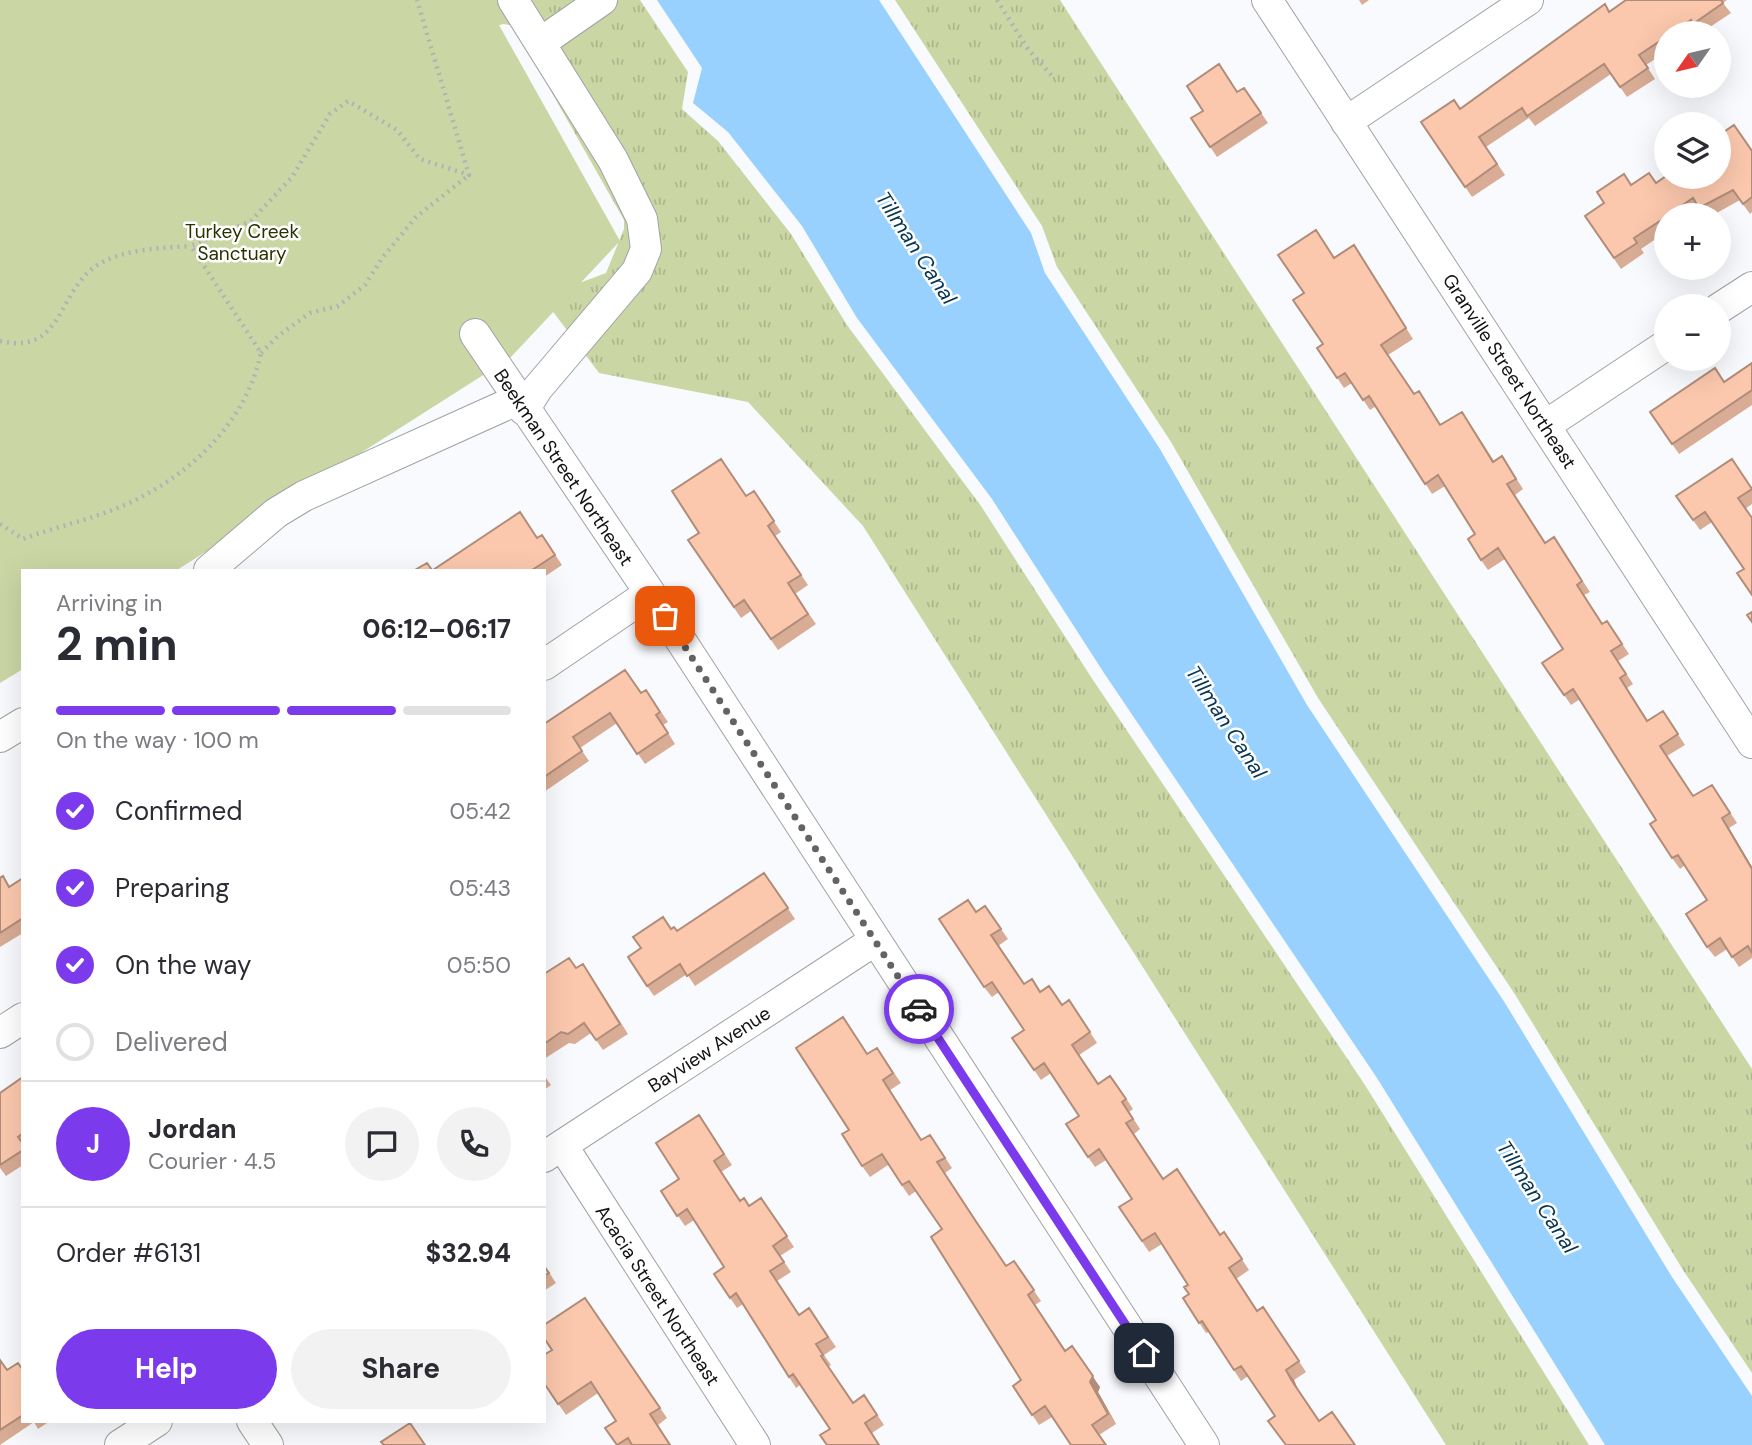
<!DOCTYPE html>
<meta charset="utf-8">
<style>
:root{--surface:#fff;--page:#f2f2f3;--text:#2b2b33;--muted:#7c7c81;--line:#e1e1e2;--accent:#7c3aed}
body{margin:0;font-family:"DM Sans",sans-serif;background:var(--page);color:var(--text);height:100vh;display:flex;flex-direction:column;font-size:26px;white-space:nowrap}
*{box-sizing:border-box;margin:0}
p{font-size:23px;color:var(--muted)}
.icon{flex:none;width:38px;height:38px;fill:none;stroke:currentColor;stroke-width:2;stroke-linecap:round;stroke-linejoin:round}
.map{position:relative;flex:1;overflow:hidden}
.panel{position:absolute;left:21px;top:569px;width:525px;height:854px;display:flex;flex-direction:column;background:var(--surface);border-radius:0px;box-shadow:0 7px 28px #0002}
.panel>*{flex:none}
.needle{width:46px;rotate:236deg}
.fabs{position:absolute;left:1654px;top:21px;display:grid;gap:14px}
.fabs a{display:grid;place-items:center;width:77px;height:77px;border-radius:50%;background:var(--surface);box-shadow:0 7px 28px #0002;font-size:35px}
.pin{position:absolute;display:grid;place-items:center;width:60px;height:60px;color:#fff;margin:-30px;border-radius:14px;box-shadow:0 4px 10px #0006}
.courier{position:absolute;display:grid;place-items:center;width:70px;height:70px;margin:-35px;border:5px solid #7c3aed;border-radius:50%;background:#fff;color:#222;box-shadow:0 2px 9px #0007}
.headline em{font-style:normal;font-weight:700}
.headline div{display:flex;flex-direction:column-reverse}
.headline{display:flex;align-items:center;justify-content:space-between;height:119px;padding:0 35px}
h1{font-size:46px;font-weight:700;line-height:52px}
.bar{display:grid;grid-template-columns:repeat(4,1fr);gap:10px 7px;align-content:center;height:84px;padding:0 35px}
.bar i{height:9px;border-radius:5px;background:var(--line)}
.bar .selected{background:var(--accent)}
.bar p{grid-column:span 4}
.line{display:flex;align-items:center;gap:18px;padding:0 35px;border-top:2px solid var(--line)}
.line div{flex:1}
.round{display:grid;place-items:center;flex:none;width:74px;height:74px;border-radius:37px;background:var(--page)}
ol{padding:0 35px;list-style:none}
li{display:flex;align-items:center;gap:21px;height:77px}
li p{margin-inline-start:auto}
li .icon{padding:7px;border-radius:50%;background:var(--accent);color:#fff;stroke-width:4}
li:last-child{color:var(--muted)}
li i{width:38px;height:38px;border:4px solid var(--line);border-radius:50%}
.button{display:flex;gap:14px;margin-top:auto;padding:14px 35px}
.button a{flex:1;height:80px;border-radius:42px;background:var(--accent);color:#fff;font-size:28px;font-weight:700;line-height:80px;text-align:center}
.button a+a{background:var(--page);color:var(--text)}
.map>svg:first-child{display:block}
.grass{fill:url(#grass-tufts)}
.park{fill:#cbd6a5}
.water{fill:#98d1fe}
.lines{fill:none;stroke-linecap:round;stroke-linejoin:round}
.minor-casing{stroke:#a0a1a4;stroke-width:32}
.path{stroke:#b1b2b4;stroke-width:4.5;stroke-dasharray:2 5;stroke-linecap:butt}
.minor{stroke:#fff;stroke-width:30}
.wall{fill:#d8ac95}
.shaded-wall{fill:#b08c79}
.building{fill:#fbc8ad;stroke:#b08c79;stroke-width:2}
.done{stroke:#626365;stroke-width:7;stroke-dasharray:0 12.6}
.route{stroke:#7c3aed;stroke-width:9}
.labels{text-anchor:middle;stroke-width:5;stroke-linejoin:round;paint-order:stroke}
.park-label{font-size:19px;fill:#2a3200;stroke:#fff}
.street-label{font-size:19px;fill:#111213;stroke:#fff}
.water-label{font-size:21px;font-style:italic;fill:#073552;stroke:#fff}
</style>
<div class="map">
<svg width="1752" height="1445" viewBox="0 0 1752 1445">
<defs>
<pattern id="grass-tufts" width="24" height="20" patternUnits="userSpaceOnUse" patternTransform="scale(1.75)"><rect width="24" height="20" fill="#cbd6a5"/><path d="M3 7l-1-3M5 7V3M7 7l1-3M15 17l-1-3M17 17v-4M19 17l1-3" fill="none" stroke="#adb78d"/></pattern>
</defs>
<rect width="100%" height="100%" fill="#f9fafd"/>
<path class="grass" d="M 330,0 L 640,0 L 688,72 L 682,109 L 718,141 L 791,234 L 847,325 L 981,506 L 1093,680 L 1365,1085 L 1589,1445 L 1446,1445 L 863,526 L 748,402 L 599,373 L 542,297 L 606,273 L 624,229 L 624,220 L 514,26 L 504,24 L 358,55 Z
M 895,0 L 1060,0 L 1752,1069 L 1752,1373 L 1683,1270 L 1516,996 L 1318,698 L 1171,442 L 1057,267 L 1042,226 Z"/>
<path class="park" d="M 0,0 L 485,0 L 620,241 L 510,358 L 177,570 L 23,570 L 23,669 L 0,683 Z"/>
<path class="water" d="M 657,0 L 879,0 L 1031,233 L 1045,273 L 1160,449 L 1307,705 L 1505,1003 L 1672,1277 L 1752,1396 L 1752,1445 L 1605,1445 L 1377,1078 L 1104,673 L 992,499 L 857,318 L 802,226 L 728,132 L 693,103 L 702,68 Z"/>
<g class="lines">
<g class="minor-casing">
<path id="minor" d="M 513,0 L 613,160 L 642,219 L 646,249 L 637,271 L 537,389 L 524,410
M 1267,0 L 1752,743
M 540,43 L 602,0
M 1346,122 L 1528,0
M 1718,309 L 1752,287
M 475,334 L 650,593 L 1204,1445
M 1546,425 L 1666,345
M 209,570 L 276,513 L 304,496 L 517,400
M 544,665 L 650,593
M 0,737 L 23,723
M 0,1033 L 23,1018
M 562,1145 L 755,1445
M 544,1157 L 874,941
M 252,1421 L 268,1445
M 120,1445 L 157,1421"/>
</g>
<path class="path" d="M 997,0 L 1028,49 L 1053,77
M 0,341 C 61,355 57,297 92,269 C 116,249 162,248 191,246
M 261,353 L 278,336 L 310,313 L 338,306 L 365,285 L 383,257 L 416,217 L 469,175
M 0,524 L 23,539 C 63,524 108,516 145,495 C 202,464 247,416 261,353 L 191,246 L 251,221 L 292,177 L 330,114 L 348,101 L 397,130 L 420,159 L 469,175 L 417,0"/>
<use href="#minor" class="minor"/>
</g>
<path class="wall" d="M 1359,0 L 1369,0 L 1362,5 Z
M 1626,0 L 1727,0 L 1723,3 L 1731,13 L 1701,33 L 1700,33 L 1698,30 L 1694,33 L 1666,33 L 1666,52 L 1646,65 L 1655,79 L 1627,97 L 1611,74 L 1535,126 L 1529,118 L 1486,147 L 1505,175 L 1472,197 L 1421,122 L 1460,109 Z
M 1244,88 L 1268,123 L 1217,157 L 1191,118 Z
M 1752,151 L 1752,212 L 1750,214 L 1740,200 L 1713,215 L 1704,215 L 1700,209 L 1690,215 L 1666,215 L 1666,232 L 1641,249 L 1644,253 L 1621,269 L 1585,216 L 1631,185 L 1656,183 Z
M 1354,245 L 1413,339 L 1388,355 L 1414,394 L 1426,401 L 1441,425 L 1469,422 L 1494,461 L 1509,467 L 1523,489 L 1515,495 L 1545,543 L 1554,537 L 1590,592 L 1584,595 L 1603,624 L 1607,621 L 1629,654 L 1618,661 L 1633,684 L 1627,688 L 1648,721 L 1663,711 L 1685,745 L 1667,756 L 1693,796 L 1712,785 L 1737,823 L 1729,828 L 1752,867 L 1752,958 L 1739,967 L 1727,949 L 1715,957 L 1707,947 L 1707,900 L 1685,865 L 1680,869 L 1672,858 L 1656,820 L 1580,699 L 1571,705 L 1542,663 L 1563,649 L 1505,559 L 1488,570 L 1481,560 L 1475,534 L 1445,486 L 1432,494 L 1376,406 L 1370,410 L 1352,383 L 1344,388 L 1317,348 L 1323,344 L 1304,293 L 1335,258 Z
M 1752,363 L 1752,405 L 1679,454 L 1650,412 L 1724,382 Z
M 1752,489 L 1752,504 L 1745,509 L 1744,569 L 1712,522 L 1700,530 L 1676,496 Z
M 754,491 L 781,532 L 775,536 L 808,585 L 795,594 L 816,624 L 778,650 L 751,611 L 741,618 L 688,540 Z
M 542,535 L 562,565 L 544,577 L 544,570 L 433,570 L 537,538 Z
M 646,690 L 668,722 L 663,725 L 675,744 L 645,764 L 617,723 L 580,748 L 589,761 L 544,792 L 544,724 L 641,693 Z
M 764,873 L 795,919 L 695,986 L 687,974 L 654,996 L 647,986 L 641,948 L 671,929 L 677,931 Z
M 0,878 L 10,887 L 23,878 L 23,933 L 0,947 Z
M 985,906 L 1008,939 L 998,946 L 1024,984 L 1041,992 L 1063,1005 L 1069,1000 L 1097,1043 L 1079,1055 L 1098,1084 L 1118,1086 L 1133,1109 L 1129,1112 L 1140,1129 L 1134,1134 L 1163,1179 L 1221,1235 L 1224,1232 L 1249,1270 L 1236,1279 L 1257,1310 L 1263,1307 L 1306,1372 L 1294,1380 L 1299,1392 L 1319,1421 L 1355,1445 L 1275,1416 L 1248,1376 L 1241,1381 L 1209,1332 L 1206,1333 L 1183,1298 L 1189,1294 L 1188,1285 L 1162,1244 L 1149,1252 L 1119,1207 L 1132,1199 L 1106,1160 L 1095,1167 L 1088,1157 L 1079,1116 L 1051,1073 L 1041,1080 L 1012,1038 L 1024,1030 L 999,992 L 992,997 L 984,987 L 977,912 Z
M 576,968 L 590,974 L 628,1034 L 603,1050 L 591,1033 L 575,1044 L 569,1043 L 544,1059 L 544,974 Z
M 877,1048 L 901,1083 L 890,1090 L 922,1140 L 930,1135 L 952,1168 L 945,1173 L 1006,1266 L 1014,1261 L 1041,1301 L 1035,1305 L 1066,1351 L 1100,1387 L 1098,1392 L 1116,1424 L 1099,1435 L 1052,1417 L 1039,1425 L 1013,1386 L 1021,1380 L 942,1229 L 916,1191 L 909,1196 L 888,1165 L 870,1177 L 862,1166 L 849,1130 L 867,1054 Z
M 544,1075 L 551,1085 L 544,1090 Z
M 23,1077 L 23,1165 L 6,1176 L 0,1168 L 0,1093 Z
M 699,1115 L 732,1165 L 721,1172 L 740,1200 L 749,1206 L 761,1198 L 794,1247 L 780,1256 L 791,1272 L 777,1281 L 799,1315 L 809,1308 L 836,1347 L 824,1355 L 831,1365 L 828,1367 L 853,1403 L 864,1395 L 884,1425 L 872,1433 L 830,1429 L 800,1385 L 796,1388 L 789,1377 L 743,1304 L 737,1308 L 714,1274 L 724,1267 L 694,1220 L 685,1226 L 661,1191 L 679,1179 Z
M 544,1265 L 556,1283 L 544,1291 Z
M 585,1298 L 667,1418 L 658,1425 L 671,1445 L 617,1445 L 616,1421 L 598,1393 L 566,1415 L 544,1383 L 552,1350 Z
M 0,1360 L 7,1370 L 23,1370 L 23,1421 L 50,1421 L 38,1429 L 34,1422 L 0,1445 Z"/>
<path class="shaded-wall" d="M 1722,818 L 1729,828 L 1752,867 L 1752,869 Z
M 1072,1346 L 1100,1387 L 1098,1392 L 1116,1424 L 1090,1382 Z
M 1286,1370 L 1294,1380 L 1299,1392 L 1292,1381 Z"/>
<path class="building" d="M 1626,0 L 1721,0 L 1723,3 L 1693,24 L 1691,20 L 1671,33 L 1666,33 L 1666,37 L 1639,55 L 1648,68 L 1620,87 L 1604,64 L 1527,116 L 1522,108 L 1479,137 L 1497,164 L 1465,187 L 1421,122 L 1454,100 L 1460,109 L 1605,4 L 1609,12 Z
M 1219,64 L 1237,92 L 1244,88 L 1261,113 L 1210,147 L 1191,118 L 1203,111 L 1187,86 Z
M 1734,125 L 1752,151 L 1752,197 L 1743,204 L 1733,190 L 1699,208 L 1693,198 L 1668,215 L 1666,215 L 1666,217 L 1634,238 L 1637,243 L 1614,258 L 1585,216 L 1604,203 L 1597,192 L 1624,174 L 1631,185 L 1649,173 L 1656,183 L 1666,176 L 1718,177 L 1718,136 Z
M 1316,230 L 1334,258 L 1354,245 L 1406,328 L 1381,345 L 1414,394 L 1419,391 L 1440,425 L 1462,412 L 1493,462 L 1502,456 L 1516,479 L 1507,484 L 1545,543 L 1554,537 L 1582,581 L 1577,585 L 1602,624 L 1607,621 L 1622,644 L 1611,651 L 1626,674 L 1620,678 L 1647,721 L 1663,711 L 1678,734 L 1660,746 L 1693,796 L 1712,785 L 1730,813 L 1722,818 L 1752,869 L 1752,953 L 1748,946 L 1732,957 L 1720,938 L 1707,947 L 1686,914 L 1707,900 L 1678,855 L 1672,858 L 1650,824 L 1656,820 L 1573,689 L 1564,695 L 1542,663 L 1563,649 L 1498,548 L 1481,560 L 1468,539 L 1475,534 L 1438,475 L 1425,484 L 1369,396 L 1363,400 L 1345,373 L 1337,378 L 1317,348 L 1323,344 L 1293,300 L 1304,293 L 1278,255 Z
M 1752,363 L 1752,390 L 1672,444 L 1650,412 L 1715,368 L 1724,382 Z
M 721,459 L 746,496 L 754,491 L 774,521 L 768,526 L 801,575 L 788,583 L 808,614 L 771,639 L 744,600 L 734,607 L 688,540 L 699,533 L 672,491 Z
M 1732,459 L 1752,489 L 1738,498 L 1752,518 L 1752,595 L 1737,573 L 1744,569 L 1705,512 L 1693,520 L 1676,496 Z
M 520,512 L 537,538 L 542,535 L 555,555 L 532,570 L 433,570 Z
M 427,563 L 432,570 L 415,570 Z
M 1752,612 L 1752,622 L 1747,615 Z
M 625,670 L 641,693 L 646,690 L 660,712 L 656,715 L 668,733 L 637,754 L 610,713 L 573,737 L 582,751 L 544,777 L 544,724 Z
M 764,873 L 788,908 L 687,976 L 680,964 L 647,986 L 628,957 L 641,948 L 633,937 L 663,917 L 671,929 L 674,927 L 677,931 Z
M 3,876 L 9,887 L 23,878 L 23,918 L 0,933 L 0,878 Z
M 968,900 L 976,912 L 985,906 L 1001,929 L 991,935 L 1024,984 L 1032,979 L 1040,992 L 1049,986 L 1062,1005 L 1069,1000 L 1090,1032 L 1072,1045 L 1098,1084 L 1110,1076 L 1126,1099 L 1122,1102 L 1133,1119 L 1126,1123 L 1163,1179 L 1177,1169 L 1220,1235 L 1224,1232 L 1242,1259 L 1229,1268 L 1257,1311 L 1263,1307 L 1299,1361 L 1286,1370 L 1292,1381 L 1319,1421 L 1332,1412 L 1355,1445 L 1286,1445 L 1268,1421 L 1275,1416 L 1241,1366 L 1234,1370 L 1202,1321 L 1199,1323 L 1183,1298 L 1189,1294 L 1184,1287 L 1188,1285 L 1155,1233 L 1142,1241 L 1119,1207 L 1132,1199 L 1099,1149 L 1088,1157 L 1066,1124 L 1079,1116 L 1044,1063 L 1034,1070 L 1012,1038 L 1024,1030 L 992,982 L 984,987 L 939,919 Z
M 569,958 L 576,968 L 583,964 L 620,1024 L 596,1040 L 584,1023 L 568,1034 L 561,1032 L 544,1044 L 544,974 Z
M 843,1017 L 867,1054 L 877,1048 L 893,1073 L 883,1080 L 921,1140 L 930,1135 L 945,1158 L 937,1162 L 975,1220 L 1006,1266 L 1014,1261 L 1034,1290 L 1028,1295 L 1065,1351 L 1072,1346 L 1093,1376 L 1090,1382 L 1108,1414 L 1092,1425 L 1106,1445 L 1071,1445 L 1045,1406 L 1032,1415 L 1013,1386 L 1021,1380 L 931,1237 L 942,1229 L 909,1181 L 902,1185 L 882,1154 L 862,1166 L 842,1134 L 849,1130 L 796,1048 Z
M 23,1077 L 23,1133 L 18,1137 L 23,1144 L 23,1150 L 0,1165 L 0,1093 Z
M 699,1115 L 724,1154 L 714,1161 L 740,1201 L 744,1198 L 749,1206 L 761,1198 L 787,1236 L 773,1246 L 784,1262 L 770,1271 L 799,1315 L 809,1308 L 828,1337 L 816,1344 L 823,1355 L 821,1356 L 853,1403 L 864,1395 L 877,1415 L 865,1423 L 879,1445 L 827,1445 L 820,1435 L 830,1429 L 793,1374 L 789,1377 L 736,1293 L 730,1298 L 714,1274 L 724,1267 L 687,1209 L 677,1216 L 661,1191 L 679,1179 L 656,1143 Z
M 544,1266 L 549,1273 L 544,1276 Z
M 585,1298 L 660,1408 L 650,1414 L 670,1445 L 632,1445 L 628,1438 L 617,1445 L 605,1428 L 616,1421 L 591,1382 L 558,1404 L 544,1383 L 544,1355 L 552,1350 L 544,1338 L 544,1325 Z
M 0,1360 L 7,1370 L 18,1363 L 23,1370 L 23,1415 L 0,1430 Z
M 410,1423 L 425,1445 L 384,1445 L 381,1442 Z"/>
<g class="lines">
<path class="done" d="M 665,616 L 919,1009"/>
<path class="route" d="M 919,1009 L 1144,1353"/>
</g>
<g class="labels">
<g class="park-label">
<text x="242" y="238">Turkey Creek<tspan x="242" dy="22">Sanctuary</tspan></text>
</g>
<g class="street-label">
<text transform="translate(1510 371) rotate(57)" y="7">Granville Street Northeast</text>
<text transform="translate(564 467) rotate(56)" y="7">Beekman Street Northeast</text>
<text transform="translate(709 1049) rotate(-33)" y="7">Bayview Avenue</text>
<text transform="translate(658 1295) rotate(57)" y="7">Acacia Street Northeast</text>
</g>
<g class="water-label">
<text transform="translate(916 248) rotate(57)" y="7">Tillman Canal</text>
<text transform="translate(1226 722) rotate(57)" y="7">Tillman Canal</text>
<text transform="translate(1537 1197) rotate(57)" y="7">Tillman Canal</text>
</g>
</g>
</svg>
<div class="fabs">
<a><svg class="needle" viewBox="-14 -14 28 28"><path d="M0-13l5 13h-10z" fill="#e53935"/><path d="M0 13l5-13h-10z" fill="#7c7c81"/></svg></a>
<a><svg class="icon" aria-label="layers" viewBox="0 0 24 24"><path d="M12 4l9 5-9 5-9-5zM3 14l9 5 9-5"/></svg></a>
<a>+</a>
<a>−</a>
</div>
<div class="pin" style="left:665px;top:616px;background:#ea580c"><svg class="icon" aria-label="bag" viewBox="0 0 24 24"><path d="M5 8h14l-1 12H6zM9 8a3 3 0 0 1 6 0"/></svg></div>
<div class="pin" style="left:1144px;top:1353px;background:#1f2937"><svg class="icon" aria-label="home" viewBox="0 0 24 24"><path d="M3 11l9-7 9 7M6 9v11h12V9"/></svg></div>
<div class="courier" style="left:919px;top:1009px"><svg class="icon" aria-label="car" viewBox="0 0 24 24"><path d="M5 17H2v-5l4-1 3-4h7l3 4 3 1v5h-3M9 17h6M6 11h13"/><circle cx="7" cy="17" r="2"/><circle cx="17" cy="17" r="2"/></svg></div>
<section class="panel">
<div class="headline"><div><h1>2 min</h1><p>Arriving in</p></div><em>06:12–06:17</em></div>
<div class="bar"><i class="selected"></i><i class="selected"></i><i class="selected"></i><i></i><p>On the way · 100 m</p></div>
<ol>
<li><svg class="icon" aria-label="check" viewBox="0 0 24 24"><path d="M5 12l5 5 9-10"/></svg>Confirmed<p>05:42</p></li>
<li><svg class="icon" aria-label="check" viewBox="0 0 24 24"><path d="M5 12l5 5 9-10"/></svg>Preparing<p>05:43</p></li>
<li><svg class="icon" aria-label="check" viewBox="0 0 24 24"><path d="M5 12l5 5 9-10"/></svg>On the way<p>05:50</p></li>
<li><i></i>Delivered</li>
</ol>
<div class="line" style="height:126px"><b class="round" style="background:var(--accent);color:#fff">J</b><div><b>Jordan</b><p>Courier · 4.5</p></div><a class="round"><svg class="icon" aria-label="chat" viewBox="0 0 24 24"><path d="M4 5h16v11H9l-5 4z"/></svg></a><a class="round"><svg class="icon" aria-label="phone" viewBox="0 0 24 24"><path d="M5 4h4l2 5-3 2q2 4 5 5l2-3 5 2v4C11 20 4 13 5 4z"/></svg></a></div>
<div class="line" style="height:91px"><div>Order #6131</div><b>$32.94</b></div>
<div class="button"><a>Help</a><a>Share</a></div>
</section>
</div>
